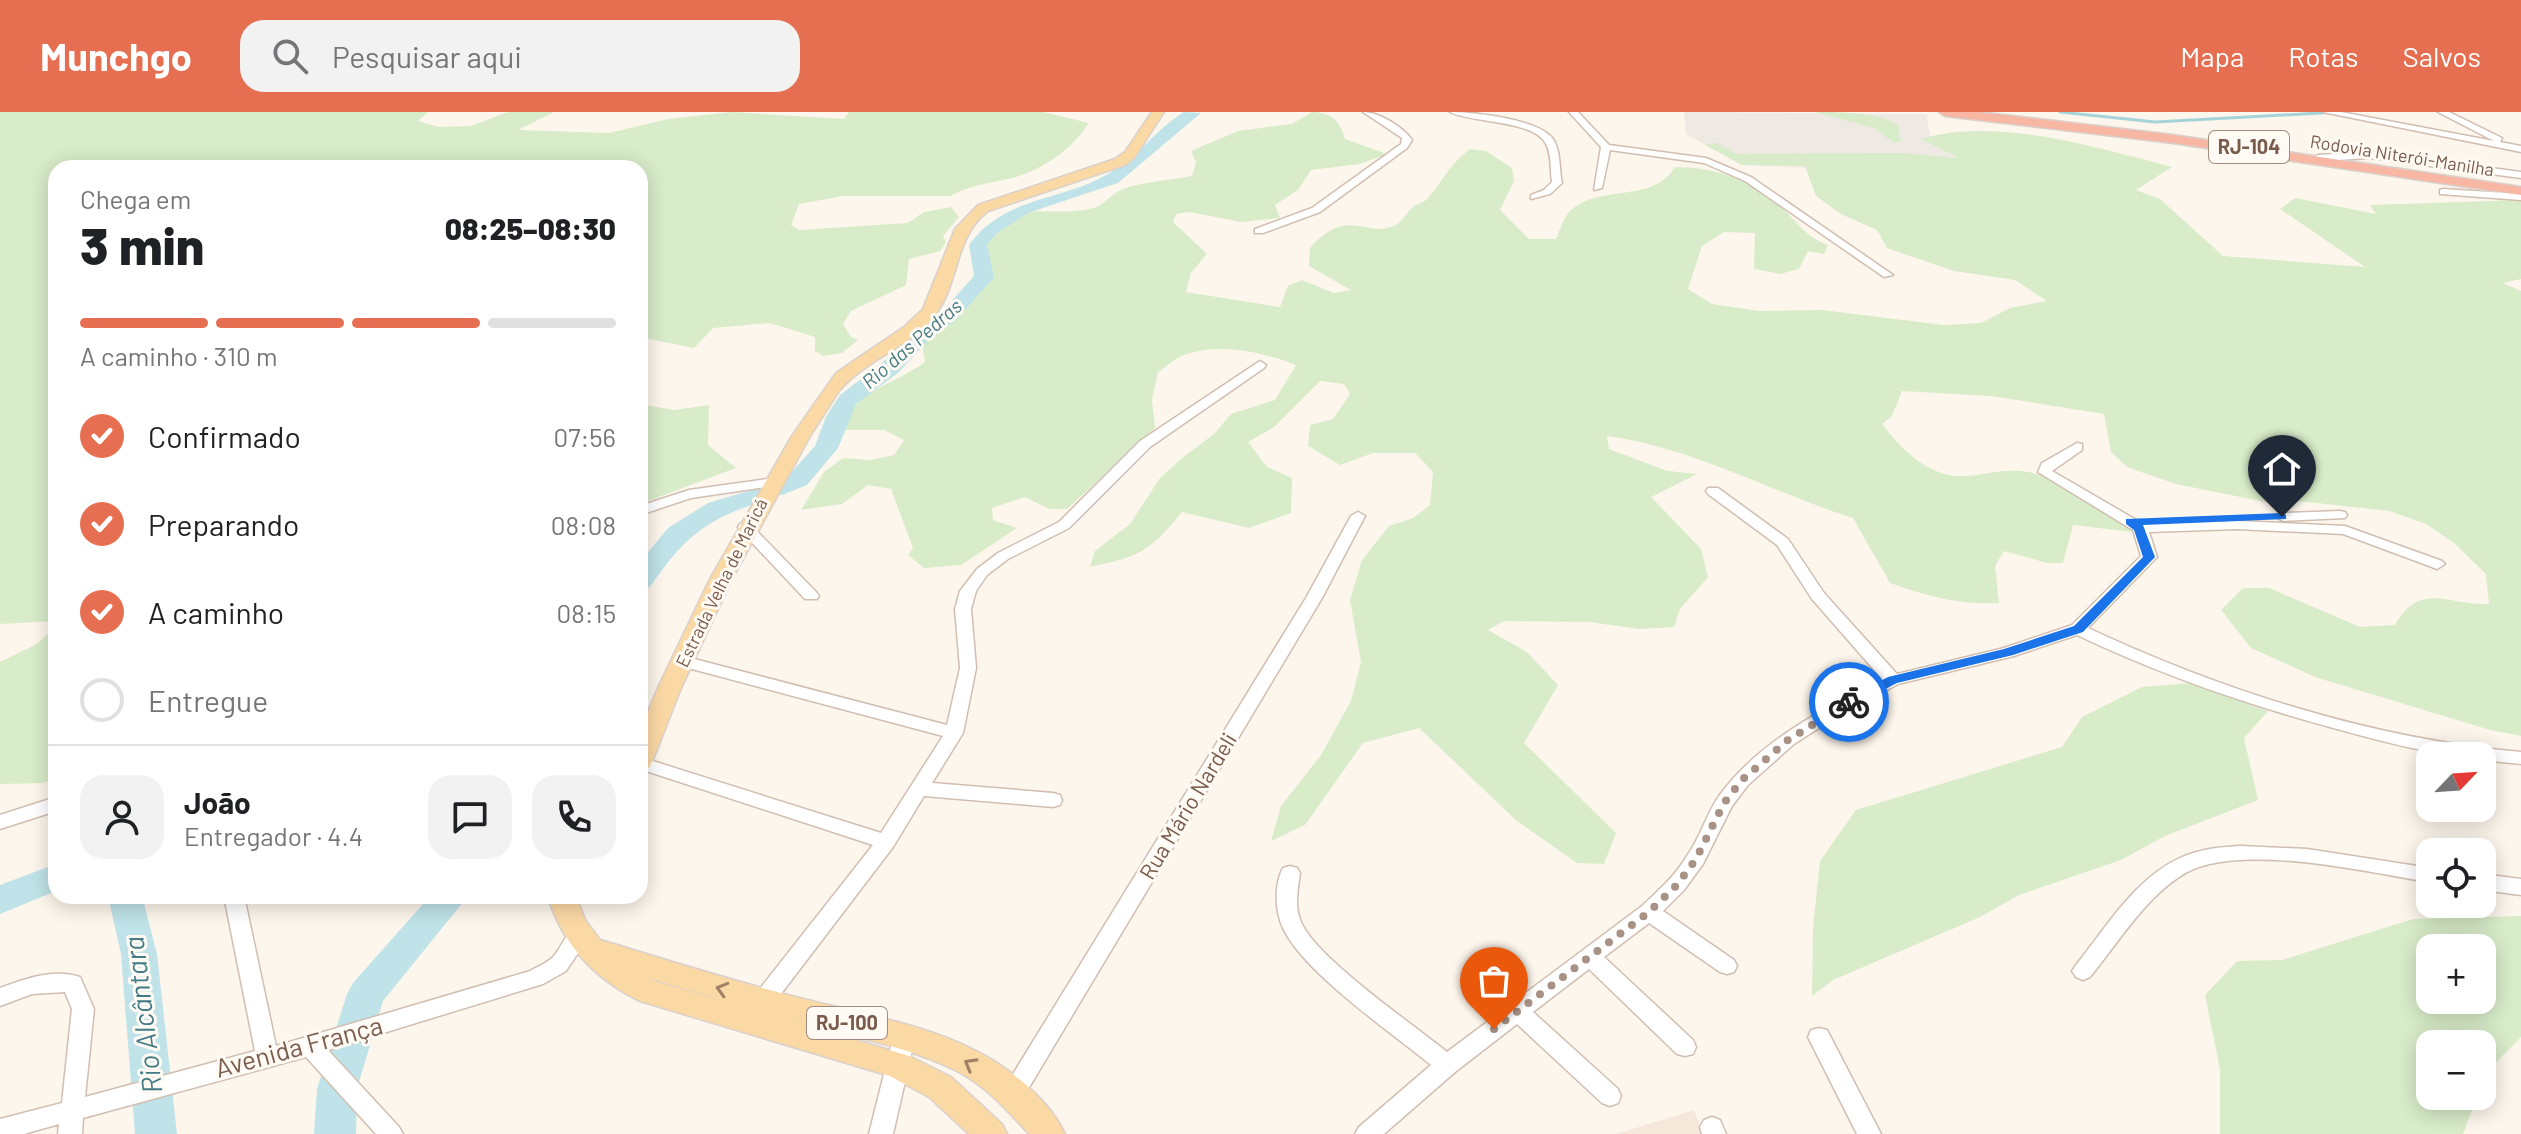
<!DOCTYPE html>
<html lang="pt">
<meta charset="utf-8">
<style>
:root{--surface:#fff;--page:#f2f2f2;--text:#202124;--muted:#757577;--line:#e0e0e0;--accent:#e76f51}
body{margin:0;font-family:Barlow,sans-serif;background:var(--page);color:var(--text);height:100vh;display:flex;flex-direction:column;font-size:30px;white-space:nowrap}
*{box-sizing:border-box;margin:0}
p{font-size:26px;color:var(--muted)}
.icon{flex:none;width:44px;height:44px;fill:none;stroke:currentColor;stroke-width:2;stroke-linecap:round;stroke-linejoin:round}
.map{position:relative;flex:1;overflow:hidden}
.sheet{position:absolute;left:48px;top:48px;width:600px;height:744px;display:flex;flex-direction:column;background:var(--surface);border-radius:24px;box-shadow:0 4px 20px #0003}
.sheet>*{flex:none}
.needle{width:52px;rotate:65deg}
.controls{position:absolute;left:2416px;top:630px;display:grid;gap:16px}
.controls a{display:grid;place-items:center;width:80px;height:80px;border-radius:16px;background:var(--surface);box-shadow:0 4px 20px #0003;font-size:40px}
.pin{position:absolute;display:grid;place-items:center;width:68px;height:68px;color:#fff;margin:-82px -34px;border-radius:50% 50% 50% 0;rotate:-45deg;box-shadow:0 0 8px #0007}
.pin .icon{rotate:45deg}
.courier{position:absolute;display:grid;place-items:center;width:80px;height:80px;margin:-40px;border:6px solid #1a73e8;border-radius:50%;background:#fff;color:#222;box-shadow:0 2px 10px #0007}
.overview em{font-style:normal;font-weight:800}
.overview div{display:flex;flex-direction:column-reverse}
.overview{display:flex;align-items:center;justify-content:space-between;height:136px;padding:0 32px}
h1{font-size:52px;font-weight:800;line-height:60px}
.bar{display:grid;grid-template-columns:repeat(4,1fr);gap:12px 8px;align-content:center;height:96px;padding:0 32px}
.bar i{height:10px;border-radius:6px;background:var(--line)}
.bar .selected{background:var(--accent)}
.bar p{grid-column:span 4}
.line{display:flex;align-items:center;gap:20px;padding:0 32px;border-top:2px solid var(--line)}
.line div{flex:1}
.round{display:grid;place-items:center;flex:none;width:84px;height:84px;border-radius:24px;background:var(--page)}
ol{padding:0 32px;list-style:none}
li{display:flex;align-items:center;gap:24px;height:88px}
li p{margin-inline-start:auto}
li .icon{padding:8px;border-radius:50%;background:var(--accent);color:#fff;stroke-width:4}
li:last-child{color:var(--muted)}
li i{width:44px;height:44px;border:4px solid var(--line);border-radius:50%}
header{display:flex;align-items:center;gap:48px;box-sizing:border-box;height:112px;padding:0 40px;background:var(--accent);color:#fff}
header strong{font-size:38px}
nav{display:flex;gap:44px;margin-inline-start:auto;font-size:28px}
.search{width:560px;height:72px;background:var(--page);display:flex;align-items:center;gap:20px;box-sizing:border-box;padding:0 28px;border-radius:24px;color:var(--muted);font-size:30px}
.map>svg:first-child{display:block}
.residential{fill:#f5e8da}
.industrial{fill:#efe9e4}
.green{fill:#d8ecc9;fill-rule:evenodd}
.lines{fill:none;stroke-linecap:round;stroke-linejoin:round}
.stream{stroke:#a5d3da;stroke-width:3}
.river{fill:#bfe3e8;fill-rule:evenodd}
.minor-casing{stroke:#d1beb0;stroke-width:3}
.major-casing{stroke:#dad1cd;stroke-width:3}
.highway-casing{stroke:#dad1cd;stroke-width:3}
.minor{fill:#fff;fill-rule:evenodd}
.major{fill:#fbd9a5;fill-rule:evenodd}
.highway{fill:#f7b7a3;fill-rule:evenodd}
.oneway{stroke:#a18267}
.route{fill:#1a73e8}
.done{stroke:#a89285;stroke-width:8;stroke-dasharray:0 14.4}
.labels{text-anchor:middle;stroke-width:6;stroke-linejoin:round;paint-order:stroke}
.far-street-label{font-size:18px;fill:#7a5c4d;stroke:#fffaf3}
.shield{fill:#fffaf3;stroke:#a28b7f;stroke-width:2}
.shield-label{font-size:20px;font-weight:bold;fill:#7a5c4d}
.far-water-label{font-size:20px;font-style:italic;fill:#437c86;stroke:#fffaf3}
.street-label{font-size:22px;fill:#7a5c4d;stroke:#fffaf3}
.near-street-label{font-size:26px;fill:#7a5c4d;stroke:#fffaf3}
.near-water-label{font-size:28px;font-style:italic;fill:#437c86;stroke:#fffaf3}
</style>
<header>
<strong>Munchgo</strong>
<div class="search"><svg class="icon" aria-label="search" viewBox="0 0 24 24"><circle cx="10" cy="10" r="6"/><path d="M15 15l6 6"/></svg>Pesquisar aqui</div>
<nav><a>Mapa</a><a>Rotas</a><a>Salvos</a></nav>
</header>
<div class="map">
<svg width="2521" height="1022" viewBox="0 0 2521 1022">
<rect width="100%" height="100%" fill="#fdf6ec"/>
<path class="residential" d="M 1694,998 L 1703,1022 L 1616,1022 Z"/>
<path class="industrial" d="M 1684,0 L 1931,2 L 1927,4 L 1930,25 L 1923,27 L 1989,64 L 1742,53 L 1686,22 Z"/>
<path class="green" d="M 0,0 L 428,0 L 418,9 L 438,15 L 471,14 L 508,0 L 554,0 L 518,18 L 609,21 L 668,7 L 732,0 L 844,7 L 849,0 L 1043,0 L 1089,11 C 1072,37 1043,58 1012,66 C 990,71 971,73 950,84 L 843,84 L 799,92 L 791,113 L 800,118 L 908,111 L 924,100 L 951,95 L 959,105 L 943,124 L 946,130 L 940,139 L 909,147 L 906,173 L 851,199 L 843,212 L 851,225 L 858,228 L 842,241 L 823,244 L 815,239 L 815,225 L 770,211 L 713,216 L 694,236 L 640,225 L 640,56 L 56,56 L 56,509 L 0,512 Z
M 1312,0 C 1331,0 1340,9 1345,27 L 1387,42 L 1360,52 L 1311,58 L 1298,78 L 1275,93 L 1280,106 L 1241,110 L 1189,100 L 1176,102 L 1173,110 L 1207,142 L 1191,161 L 1186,180 L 1280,195 L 1288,174 L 1302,168 L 1334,181 L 1351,178 L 1309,154 L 1310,136 C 1349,92 1366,128 1396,113 C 1403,109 1407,100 1413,95 C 1418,91 1426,90 1429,85 C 1444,67 1449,53 1470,37 L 1486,39 L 1512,56 L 1514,69 L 1500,98 L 1529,127 L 1556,127 C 1560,119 1563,106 1570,99 C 1601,71 1653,92 1675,55 C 1719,56 1751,67 1784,98 C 1800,113 1806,125 1828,133 L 1824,142 L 1808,139 L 1799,157 L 1780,162 L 1754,157 L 1755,121 L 1724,120 L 1702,134 L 1688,177 L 1712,192 L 1759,199 L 1822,198 L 1944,213 L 1981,211 L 2010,196 L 2047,189 L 2015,168 L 1954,159 L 1887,136 L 1877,118 L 1841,102 L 1816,84 L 1805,54 L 1742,53 L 1705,33 L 1717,31 L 1737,42 L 1902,41 L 1958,46 L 1921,27 C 1998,4 2097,36 2172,55 L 2136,78 L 2160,87 L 2223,144 L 2365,155 L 2280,97 L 2295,86 L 2376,102 L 2370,93 L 2521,88 L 2521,167 L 2503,171 L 2521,179 L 2521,624 L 2490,618 L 2315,565 L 2251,536 L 2221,498 L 2243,476 L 2269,476 L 2360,515 L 2395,513 C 2421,468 2448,494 2489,492 L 2486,462 L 2454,431 L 2426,412 L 2389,399 L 2289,388 L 2265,390 L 2176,372 L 2127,355 L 2111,340 L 2104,302 L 1991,284 L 1902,279 L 1892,304 L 1882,312 C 1902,339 1933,368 1967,364 C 1989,362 2006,356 2028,360 C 2063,366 2096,393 2126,411 L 2133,420 L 2073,413 L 2063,451 L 2047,451 L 2004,439 L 1995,454 L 1999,491 C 1959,493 1927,484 1890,471 L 1853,406 C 1770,380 1695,336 1607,324 L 1609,337 L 1667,359 L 1697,362 L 1651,385 L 1701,437 L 1708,465 L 1680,497 L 1674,515 L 1639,517 L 1589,510 L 1504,509 L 1488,518 L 1527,540 L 1558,573 L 1524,631 L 1616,721 L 1604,752 L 1577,751 L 1517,709 L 1419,616 L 1363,631 L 1305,713 L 1271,729 L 1281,694 L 1321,643 L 1351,589 L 1361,550 L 1350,488 L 1362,448 L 1389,414 L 1413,406 L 1430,393 L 1433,360 L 1415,341 L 1373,341 L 1340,353 L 1308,334 L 1310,313 L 1333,307 L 1350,282 L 1344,272 L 1320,269 L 1274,315 L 1248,330 L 1267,355 L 1292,366 L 1291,401 L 1249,416 L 1182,400 C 1149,440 1141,444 1090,455 L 1095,439 L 1130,412 L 1160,366 L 1182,346 L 1214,322 L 1231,302 L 1275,288 L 1296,253 C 1263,240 1219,230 1184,243 C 1175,246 1166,255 1158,260 L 1152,288 L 1155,316 L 1067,397 L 1049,397 L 1025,385 L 992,396 L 993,408 L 1017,416 L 961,453 L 924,456 L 908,443 L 913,436 L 891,377 L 868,373 L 842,392 L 801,398 L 824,360 L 843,346 L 871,348 L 894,343 L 904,328 L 884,318 L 841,318 C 857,275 891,275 925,250 L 922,231 L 986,172 L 978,133 C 1011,81 1045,108 1094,96 C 1105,93 1112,80 1125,76 C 1146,70 1170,68 1192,64 L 1196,50 L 1191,39 L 1238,19 L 1292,12 Z
M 1815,0 C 1840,0 1879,0 1898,13 L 1901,30 L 1894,31 L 1874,16 Z
M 640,292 L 674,298 L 709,293 L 708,333 L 736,356 L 640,392 Z
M 56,515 L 56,666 L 43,671 L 0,672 L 0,550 L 37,532 Z
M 2191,571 L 2268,599 L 2244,626 L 2258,688 L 2165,724 L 2121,748 L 2019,783 L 1980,805 L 1833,868 L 1812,884 L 1813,816 L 1820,749 L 1856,698 L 2062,635 L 2082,605 L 2142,575 Z
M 2521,804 L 2521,925 L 2485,962 L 2482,970 L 2482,932 L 2430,932 L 2430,984 L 2477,984 L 2463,1022 L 2220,1022 L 2220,957 L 2205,883 L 2237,849 L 2282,848 L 2413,807 ZM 2482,836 L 2482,888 L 2430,888 L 2430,836 Z"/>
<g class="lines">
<path class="stream" d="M 2060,0 L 2155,10 L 2339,0"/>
<path class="river" d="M 1184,0 L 1201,1 L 1118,71 L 1028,101 L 997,121 L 987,133 L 994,165 L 991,169 L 954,210 L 933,223 L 898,261 L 856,292 L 838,336 L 807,373 L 782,383 L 773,381 L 770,376 L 789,363 L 815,334 L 826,305 L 840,283 L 882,251 L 919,215 L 940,202 L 974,164 L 969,133 C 1004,84 1060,90 1108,62 C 1137,46 1156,17 1184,0 Z
M 758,376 L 767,378 L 770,383 L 767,388 C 707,406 685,424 650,475 L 640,477 L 640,450 L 668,416 L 708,391 Z
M 56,752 L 56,779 L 0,802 L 0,773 Z
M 108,784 L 142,784 L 157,842 L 177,1022 L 135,1022 L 121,842 Z
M 430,784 L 468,784 L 383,889 L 357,977 L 356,1022 L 314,1022 L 317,977 L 347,882 L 353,871 Z"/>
<g class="minor-casing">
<path id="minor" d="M 1363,0 C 1379,0 1403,15 1412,28 L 1407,36 L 1320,100 L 1263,121 L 1255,121 L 1255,117 L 1312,96 L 1401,32 L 1402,26 Z
M 1450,0 C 1473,0 1539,7 1553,27 C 1561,39 1559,58 1562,71 L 1550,82 L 1531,87 L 1531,83 L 1544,78 L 1552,70 C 1550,58 1552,43 1546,32 C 1535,8 1471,11 1450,0 Z
M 1569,0 L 1578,0 L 1609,33 L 1706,46 L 1751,65 L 1893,163 L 1884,165 L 1745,69 L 1704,51 L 1610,38 L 1602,76 L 1594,78 L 1601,35 Z
M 2323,0 L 2341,0 L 2494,29 L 2438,0 L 2449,0 L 2502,26 L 2500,30 L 2521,34 L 2521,40 Z
M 2370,40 L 2521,60 L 2521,66 L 2370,46 L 2318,49 L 2313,46 L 2318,43 Z
M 2443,77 L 2521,82 L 2521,88 L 2440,82 L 2440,78 Z
M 1260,249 L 1266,253 L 1264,256 L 1150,335 L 1069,416 L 1008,447 L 987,463 L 976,479 L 971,497 L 976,556 L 963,621 L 932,671 L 1053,681 L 1060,683 L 1062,688 L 1060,693 L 1053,695 L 924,684 L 893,735 L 771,895 L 763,898 L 755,895 L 752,889 L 755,883 L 873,733 L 640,657 L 640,645 L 881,721 L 943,624 L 677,553 L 675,549 L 677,545 L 683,544 L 947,613 L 960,556 L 955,497 L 960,479 L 977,457 L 998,441 L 1059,410 L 1140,329 Z
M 2077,331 L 2082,332 L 2082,338 L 2052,359 L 2143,412 L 2237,409 L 2345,414 L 2442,449 L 2445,452 L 2437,457 L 2432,455 L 2343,422 L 2237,417 L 2149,420 L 2157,445 L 2088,516 C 2223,579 2373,627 2521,640 L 2521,652 L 2482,648 L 2482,644 C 2433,644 2385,630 2337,617 C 2248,593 2161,563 2077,523 L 2014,544 L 1898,572 L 1841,602 L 1794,632 L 1748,673 L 1732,694 L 1703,752 L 1684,778 L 1663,799 L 1734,848 L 1737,854 L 1734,860 L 1727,862 L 1720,860 L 1649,811 L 1604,845 L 1693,928 L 1696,935 L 1693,942 L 1685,944 L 1677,942 L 1589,857 L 1533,900 L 1618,977 L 1621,984 L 1618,991 L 1610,994 L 1602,991 L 1517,912 L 1455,960 L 1384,1022 L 1355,1022 L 1359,1015 L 1431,953 C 1391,920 1304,861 1283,816 C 1275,799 1274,772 1283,756 L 1290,754 L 1297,756 L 1300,761 C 1298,776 1294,795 1301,810 C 1316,846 1414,913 1447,940 L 1642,794 C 1658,779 1675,764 1687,744 C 1700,726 1706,703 1719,684 C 1759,629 1823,597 1882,567 L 1812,487 L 1777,433 L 1708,382 L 1706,379 L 1708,376 L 1718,376 L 1788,427 L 1824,481 L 1897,562 L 2004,536 L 2072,513 L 2141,444 L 2133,418 L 2038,360 L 2042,351 Z
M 774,366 L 779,367 L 781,370 L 779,373 L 691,386 L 640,403 L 640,394 L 689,378 Z
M 2340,399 L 2345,400 L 2347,403 L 2345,406 L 2283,409 L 2276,405 L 2283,401 Z
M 1358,400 L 1365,404 L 1322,486 L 1021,989 L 1013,992 L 1005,989 L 1002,982 L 1005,975 L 1306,486 L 1351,404 Z
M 745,411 L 750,412 L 817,481 L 819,484 L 817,487 L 805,487 L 740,418 L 738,415 L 740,412 Z
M 56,685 L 56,699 L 0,717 L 0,703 Z
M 2241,734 L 2307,737 L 2430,756 L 2430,770 C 2368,761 2231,727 2179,765 C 2142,790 2118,831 2090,865 L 2083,868 L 2076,865 L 2072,859 L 2076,853 C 2106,816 2135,766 2180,746 C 2199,737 2220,735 2241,734 Z
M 2482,762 L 2521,767 L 2521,783 L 2482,778 Z
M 224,784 L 244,784 L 276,934 L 530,859 C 537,855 547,851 553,845 C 564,833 568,811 587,817 L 590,823 L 566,859 L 543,872 L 328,938 L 399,1015 L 403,1022 L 376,1022 L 306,945 L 83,1006 L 82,1022 L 58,1022 L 59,1012 L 24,1022 L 0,1022 L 0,1007 L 62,991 L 72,897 L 65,880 L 32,882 L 0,894 L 0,876 C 24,867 54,856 80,865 L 94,897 L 85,985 L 255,939 Z
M 1819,916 L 1827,918 L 1881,1022 L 1857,1022 L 1808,925 L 1811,918 Z
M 904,917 L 912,919 L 915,926 L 893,1022 L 869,1022 L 893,926 L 896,919 Z
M 1712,1005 L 1720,1008 L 1726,1022 L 1702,1022 L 1700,1015 L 1704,1008 Z"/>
</g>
<g class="major-casing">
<path id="major" d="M 1152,0 L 1164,0 L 1134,46 L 1125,53 L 988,99 C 954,125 960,169 936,202 C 911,235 866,247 839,279 L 810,324 L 732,467 L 681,576 L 652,650 L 649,656 L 640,659 L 640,619 L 658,576 L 710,467 L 792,324 L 836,261 L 904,215 L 923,197 L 955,117 L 978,93 L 1115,47 L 1125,40 Z
M 548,784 L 576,784 L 585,808 L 600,828 C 667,848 735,870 804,887 C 861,902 925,912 978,940 C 1010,956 1050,989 1065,1022 L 1029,1022 C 1007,998 984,972 955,958 C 904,933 844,923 790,908 L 909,944 L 951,965 L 1002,1012 L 1007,1022 L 969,1022 L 929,985 L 890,964 L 640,889 C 595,867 562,832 548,784 ZM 648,866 L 731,891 L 657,870 Z"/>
</g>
<g class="highway-casing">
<path id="highway" d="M 1939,0 L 1978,0 L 2173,23 L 2521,75 L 2521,83 L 2173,31 L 1945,4 Z"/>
</g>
<use href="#minor" class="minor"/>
<use href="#major" class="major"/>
<use href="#highway" class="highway"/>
</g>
<defs><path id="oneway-chevron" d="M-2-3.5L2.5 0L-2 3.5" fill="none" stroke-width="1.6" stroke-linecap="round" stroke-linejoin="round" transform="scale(2)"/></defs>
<g class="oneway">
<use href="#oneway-chevron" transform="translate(722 877) rotate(-164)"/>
<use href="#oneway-chevron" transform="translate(970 952) rotate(-150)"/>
</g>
<path class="route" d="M 2282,401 L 2286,403 L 2286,407 L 2143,413 L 2155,445 L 2083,520 L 2013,543 L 1897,571 L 1854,593 L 1842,590 L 1888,565 L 2004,537 L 2074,514 L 2143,445 L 2134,418 L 2126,412 L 2126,407 Z"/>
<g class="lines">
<path class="done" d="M 1494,917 L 1649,800 L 1677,773 L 1696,747 L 1724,691 L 1742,668 L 1788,628 L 1849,590"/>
</g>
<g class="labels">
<g class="far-street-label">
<text transform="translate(2402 44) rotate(9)" y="6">Rodovia Niterói-Manilha</text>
<text transform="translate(722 471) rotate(-64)" y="6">Estrada Velha de Maricá</text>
</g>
<g class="shield">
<rect x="2209" y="19" width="80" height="32" rx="6"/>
<rect x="807" y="895" width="80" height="32" rx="6"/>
</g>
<g class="shield-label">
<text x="2249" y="42">RJ-104</text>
<text x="847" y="918">RJ-100</text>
</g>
<g class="far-water-label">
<text transform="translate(912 232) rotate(-41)" y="7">Rio das Pedras</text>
</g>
<g class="street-label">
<text transform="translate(1188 694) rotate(-59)" y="8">Rua Mário Nardeli</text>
</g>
<g class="near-street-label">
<text transform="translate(299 935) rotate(-15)" y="9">Avenida França</text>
</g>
<g class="near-water-label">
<text transform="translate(143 903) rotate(-97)" y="10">Rio Alcântara</text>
</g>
</g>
</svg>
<div class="controls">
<a><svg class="needle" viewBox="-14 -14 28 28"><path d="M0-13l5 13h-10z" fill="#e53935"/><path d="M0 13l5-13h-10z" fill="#757577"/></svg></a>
<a><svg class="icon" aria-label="locate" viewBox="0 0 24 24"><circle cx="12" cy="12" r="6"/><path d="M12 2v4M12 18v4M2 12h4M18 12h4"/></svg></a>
<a>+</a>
<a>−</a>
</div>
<div class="pin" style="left:1494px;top:917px;background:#ea580c"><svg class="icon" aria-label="bag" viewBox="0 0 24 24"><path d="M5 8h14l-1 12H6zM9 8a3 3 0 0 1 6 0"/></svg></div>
<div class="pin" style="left:2282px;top:405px;background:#1f2937"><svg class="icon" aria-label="home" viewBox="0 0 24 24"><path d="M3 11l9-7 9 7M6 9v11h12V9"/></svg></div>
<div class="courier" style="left:1849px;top:590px"><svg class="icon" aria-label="bike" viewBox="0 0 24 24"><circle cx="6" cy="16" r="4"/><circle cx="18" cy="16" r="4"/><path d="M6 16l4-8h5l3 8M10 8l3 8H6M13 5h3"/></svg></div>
<section class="sheet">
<div class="overview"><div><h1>3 min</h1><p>Chega em</p></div><em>08:25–08:30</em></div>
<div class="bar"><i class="selected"></i><i class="selected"></i><i class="selected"></i><i></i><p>A caminho · 310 m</p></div>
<ol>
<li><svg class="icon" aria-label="check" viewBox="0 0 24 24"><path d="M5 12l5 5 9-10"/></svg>Confirmado<p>07:56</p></li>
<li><svg class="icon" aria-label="check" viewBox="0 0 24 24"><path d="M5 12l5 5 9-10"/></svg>Preparando<p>08:08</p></li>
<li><svg class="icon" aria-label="check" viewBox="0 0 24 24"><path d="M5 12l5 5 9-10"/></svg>A caminho<p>08:15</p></li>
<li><i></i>Entregue</li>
</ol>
<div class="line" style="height:144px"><a class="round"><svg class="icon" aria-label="person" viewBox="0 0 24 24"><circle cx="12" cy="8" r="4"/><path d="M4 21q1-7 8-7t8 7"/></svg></a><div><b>João</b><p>Entregador · 4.4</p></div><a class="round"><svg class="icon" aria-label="chat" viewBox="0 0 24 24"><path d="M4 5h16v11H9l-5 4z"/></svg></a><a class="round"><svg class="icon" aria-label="phone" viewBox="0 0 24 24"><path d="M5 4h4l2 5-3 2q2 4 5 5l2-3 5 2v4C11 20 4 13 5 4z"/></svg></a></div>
</section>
</div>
